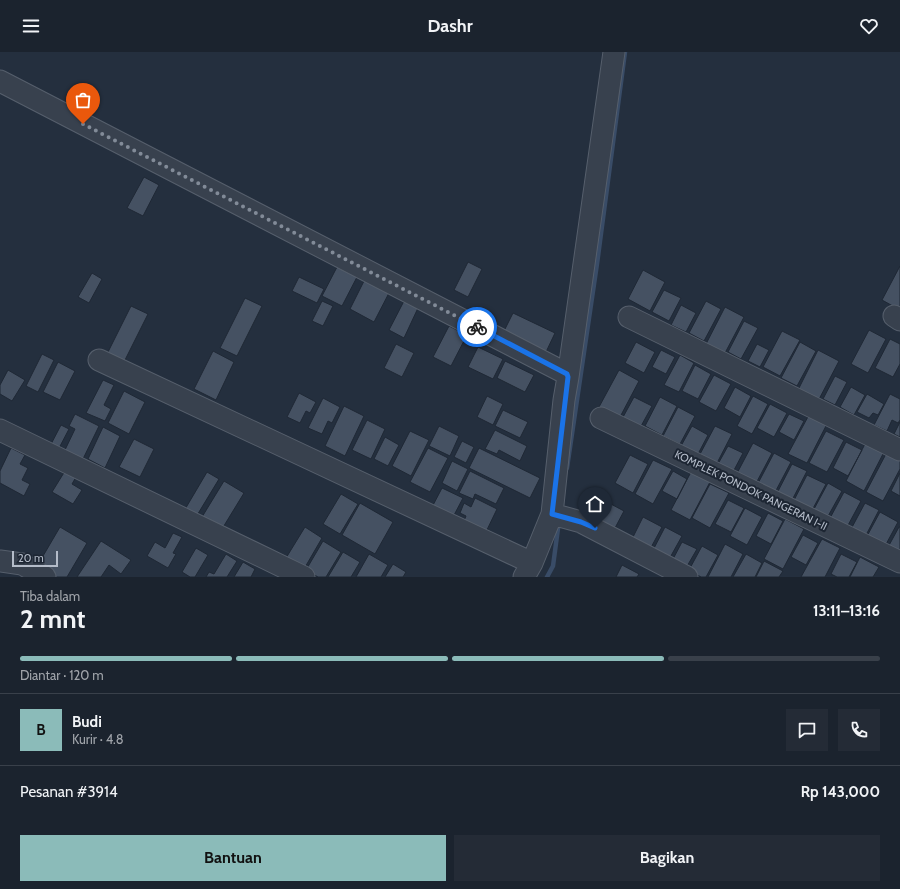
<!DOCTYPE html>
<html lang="id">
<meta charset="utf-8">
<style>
:root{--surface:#1b232e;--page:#242b36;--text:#f1f3f6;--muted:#a0a4aa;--line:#39404a;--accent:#8bbbb9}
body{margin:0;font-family:Cabin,sans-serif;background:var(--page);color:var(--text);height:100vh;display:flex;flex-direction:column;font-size:15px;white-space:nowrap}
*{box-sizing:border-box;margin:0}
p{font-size:13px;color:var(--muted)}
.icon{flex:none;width:22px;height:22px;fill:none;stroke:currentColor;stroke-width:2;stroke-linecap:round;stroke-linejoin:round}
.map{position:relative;height:525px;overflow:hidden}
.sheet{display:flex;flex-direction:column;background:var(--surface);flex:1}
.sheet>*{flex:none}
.scale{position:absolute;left:12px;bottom:10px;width:46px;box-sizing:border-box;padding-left:4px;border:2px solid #b4bcc9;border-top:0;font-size:11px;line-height:14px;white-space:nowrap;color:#b4bcc9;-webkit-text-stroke:3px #1d2633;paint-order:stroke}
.pin{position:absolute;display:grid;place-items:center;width:34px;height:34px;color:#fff;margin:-41px -17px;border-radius:50% 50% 50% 0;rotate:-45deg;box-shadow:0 0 4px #0007}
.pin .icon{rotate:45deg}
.courier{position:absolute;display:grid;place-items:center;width:40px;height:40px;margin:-20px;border:3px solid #1a73e8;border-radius:50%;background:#fff;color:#222;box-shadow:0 1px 5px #0007}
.headline em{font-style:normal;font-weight:700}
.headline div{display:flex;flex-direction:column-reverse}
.headline{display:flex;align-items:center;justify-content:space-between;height:68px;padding:0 20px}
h1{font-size:26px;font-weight:700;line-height:30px}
.bar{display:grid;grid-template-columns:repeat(4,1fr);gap:6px 4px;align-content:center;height:48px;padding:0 20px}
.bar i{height:5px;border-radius:3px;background:var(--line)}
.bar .active{background:var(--accent)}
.bar p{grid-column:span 4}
.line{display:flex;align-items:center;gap:10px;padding:0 20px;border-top:1px solid var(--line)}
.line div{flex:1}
.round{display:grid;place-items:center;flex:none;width:42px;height:42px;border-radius:0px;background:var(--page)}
.primary-button{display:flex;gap:8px;margin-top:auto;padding:8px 20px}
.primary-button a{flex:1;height:46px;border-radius:0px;background:var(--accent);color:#111;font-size:16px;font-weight:700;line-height:46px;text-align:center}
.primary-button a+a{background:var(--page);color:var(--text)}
header{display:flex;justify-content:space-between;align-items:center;height:52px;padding:0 20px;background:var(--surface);font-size:18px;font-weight:700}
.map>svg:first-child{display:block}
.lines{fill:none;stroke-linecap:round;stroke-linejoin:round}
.stream{stroke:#394c67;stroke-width:4.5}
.building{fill:#455162;stroke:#1f2835}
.minor-casing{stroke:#565f6c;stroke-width:23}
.minor{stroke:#38414e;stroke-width:21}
.done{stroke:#828b98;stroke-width:4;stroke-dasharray:0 7.2}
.route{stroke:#1a73e8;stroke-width:5}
.labels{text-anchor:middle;stroke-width:4;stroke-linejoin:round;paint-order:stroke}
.street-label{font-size:11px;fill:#b4bcc9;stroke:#1d2633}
</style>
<header><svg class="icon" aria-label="menu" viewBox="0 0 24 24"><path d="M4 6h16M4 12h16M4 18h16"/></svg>Dashr<svg class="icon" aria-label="heart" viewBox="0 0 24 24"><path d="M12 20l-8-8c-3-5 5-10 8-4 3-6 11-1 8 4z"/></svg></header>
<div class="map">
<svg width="900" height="525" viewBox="0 0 900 525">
<rect width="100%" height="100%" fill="#242f3e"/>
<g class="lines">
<path class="stream" d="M 567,416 L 597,212 L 625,0
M 547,525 L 553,514 L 559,469"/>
</g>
<path class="building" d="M 144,125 L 159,133 L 143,164 L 127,156 Z
M 468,210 L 482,217 L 468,245 L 454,238 Z
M 900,214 L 900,258 L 882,248 Z
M 337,215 L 357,225 L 342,254 L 322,244 Z
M 643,218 L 665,230 L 650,259 L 628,247 Z
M 92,221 L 102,227 L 89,251 L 78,245 Z
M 299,225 L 324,237 L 317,251 L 292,239 Z
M 365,227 L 390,239 L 374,270 L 350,257 Z
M 664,238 L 681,246 L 669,269 L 652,260 Z
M 245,246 L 262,254 L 237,304 L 220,296 Z
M 322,249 L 333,254 L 323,274 L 312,269 Z
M 404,249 L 418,256 L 404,286 L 389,278 Z
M 706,249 L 721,257 L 704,289 L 689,281 Z
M 681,253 L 696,261 L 686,280 L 671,273 Z
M 131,254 L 148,262 L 124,310 L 107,302 Z
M 725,255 L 744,265 L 725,301 L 706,292 Z
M 481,258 L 494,264 L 487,277 L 474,271 Z
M 513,261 L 555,281 L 546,300 L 504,279 Z
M 744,269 L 758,276 L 741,307 L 728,300 Z
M 449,274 L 467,283 L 451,314 L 433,305 Z
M 869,278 L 886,287 L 868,321 L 851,312 Z
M 782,279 L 800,288 L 780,324 L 763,315 Z
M 890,287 L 900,292 L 900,312 L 893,325 L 875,316 Z
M 636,290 L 655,300 L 644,321 L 625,311 Z
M 800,290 L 816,299 L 797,334 L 781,326 Z
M 396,292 L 414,301 L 402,325 L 384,316 Z
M 757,292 L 769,298 L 760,315 L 748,309 Z
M 478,295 L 503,307 L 493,327 L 468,315 Z
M 661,298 L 675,305 L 666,322 L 652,315 Z
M 818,298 L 839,309 L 816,353 L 796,342 Z
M 213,299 L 234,310 L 216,348 L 194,337 Z
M 42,302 L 54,308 L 38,340 L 26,334 Z
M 680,303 L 694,311 L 679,340 L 664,333 Z
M 505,309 L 534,323 L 525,340 L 497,326 Z
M 58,310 L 75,319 L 60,348 L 43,340 Z
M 695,313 L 711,322 L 698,347 L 682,339 Z
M 8,318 L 25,328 L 12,349 L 0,342 L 0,333 Z
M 619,318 L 639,329 L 620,365 L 599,355 Z
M 714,323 L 731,332 L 716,359 L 699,350 Z
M 835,324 L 847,330 L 835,353 L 823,347 Z
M 103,328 L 114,333 L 104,353 L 111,357 L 105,369 L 86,361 Z
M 735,335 L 751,344 L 740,365 L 724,356 Z
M 851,335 L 865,343 L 854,363 L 840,355 Z
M 124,339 L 145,350 L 129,382 L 108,371 Z
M 299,341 L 316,350 L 310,361 L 306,359 L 300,371 L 287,365 Z
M 867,342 L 884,352 L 878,363 L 873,361 L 869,366 L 857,360 Z
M 890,342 L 900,347 L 900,368 L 898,371 L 892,368 L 887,379 L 874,373 Z
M 487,344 L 503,352 L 493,373 L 477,365 Z
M 753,344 L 768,352 L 752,382 L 737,374 Z
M 634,345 L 652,354 L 640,376 L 622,367 Z
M 660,345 L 677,354 L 662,383 L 645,374 Z
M 323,346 L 340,355 L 332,371 L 328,369 L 322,382 L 308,376 Z
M 770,352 L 787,361 L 774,385 L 757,376 Z
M 344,354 L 364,364 L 345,404 L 325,394 Z
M 678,355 L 695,364 L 680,392 L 663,384 Z
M 503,358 L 528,370 L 520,386 L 495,374 Z
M 810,361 L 828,370 L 807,411 L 788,402 Z
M 75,362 L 99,374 L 82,409 L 64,400 L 75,377 L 69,374 Z
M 789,362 L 804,369 L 794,388 L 779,380 Z
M 367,368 L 385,377 L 371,407 L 352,398 Z
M 900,370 L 900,385 L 894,382 Z
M 61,373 L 69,377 L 57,400 L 49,396 Z
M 439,374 L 459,384 L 450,404 L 429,394 Z
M 692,374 L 708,383 L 698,402 L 681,394 Z
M 715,374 L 732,382 L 716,413 L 699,404 Z
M 103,375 L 120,384 L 105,416 L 88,407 Z
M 495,378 L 527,394 L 520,409 L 499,398 L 497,402 L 485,397 Z
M 410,379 L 429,388 L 411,424 L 392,414 Z
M 826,379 L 844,388 L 827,420 L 809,411 Z
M 385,385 L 399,393 L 388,414 L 374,407 Z
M 134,387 L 154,397 L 140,425 L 119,415 Z
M 462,389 L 474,395 L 466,411 L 454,405 Z
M 846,390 L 862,398 L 848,424 L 833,416 Z
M 866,390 L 884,400 L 864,439 L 846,429 Z
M 753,391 L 772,401 L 753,437 L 734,427 Z
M 728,394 L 743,401 L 733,420 L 718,412 Z
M 11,396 L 25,403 L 20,412 L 28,416 L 22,428 L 30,432 L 24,444 L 0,431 L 0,419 Z
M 428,396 L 448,406 L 430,440 L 410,430 Z
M 479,396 L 540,426 L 530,446 L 469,416 Z
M 887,400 L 900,407 L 900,417 L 883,449 L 866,440 Z
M 774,401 L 791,410 L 772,446 L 755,437 Z
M 630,403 L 648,412 L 633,441 L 615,431 Z
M 653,408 L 672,417 L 653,452 L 635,442 Z
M 452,409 L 468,417 L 457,439 L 442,431 Z
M 792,412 L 807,419 L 789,454 L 774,447 Z
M 65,419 L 76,425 L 72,432 L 82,438 L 73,452 L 52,440 Z
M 470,419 L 504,436 L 496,452 L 475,442 L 473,447 L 459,441 Z
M 673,419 L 687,427 L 677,447 L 662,439 Z
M 207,420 L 219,427 L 196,465 L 184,459 Z
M 691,420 L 710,430 L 690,468 L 671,458 Z
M 900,421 L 900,444 L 891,439 Z
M 807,423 L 826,432 L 809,464 L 791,454 Z
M 224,429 L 244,441 L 222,477 L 202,465 Z
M 828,431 L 842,439 L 827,466 L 813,459 Z
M 710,432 L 729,441 L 710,476 L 692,466 Z
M 442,436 L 463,446 L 452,467 L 431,457 Z
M 844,440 L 861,449 L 846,477 L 829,468 Z
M 341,442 L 358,452 L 340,482 L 323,472 Z
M 475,446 L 497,457 L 485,482 L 463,471 L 466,464 L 460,461 L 464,451 L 471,455 Z
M 728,448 L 744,456 L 731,480 L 715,472 Z
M 360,451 L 393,470 L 375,502 L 342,483 Z
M 609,451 L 624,459 L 615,476 L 600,468 Z
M 865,451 L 879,458 L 864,487 L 850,479 Z
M 745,456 L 762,465 L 747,493 L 730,484 Z
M 880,460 L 898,470 L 884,496 L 866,486 Z
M 768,461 L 783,469 L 771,492 L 756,484 Z
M 643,465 L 662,475 L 648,501 L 630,491 Z
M 785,467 L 804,477 L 783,517 L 764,507 Z
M 60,475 L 87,491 L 67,525 L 50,525 L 36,516 Z
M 305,475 L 322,486 L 304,517 L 286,506 Z
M 665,475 L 682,484 L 667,511 L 651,502 Z
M 899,475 L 900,475 L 900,504 L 887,497 Z
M 173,481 L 182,485 L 173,501 L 176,502 L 168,516 L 147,504 L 155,490 L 165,496 Z
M 803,483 L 818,491 L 806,513 L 791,505 Z
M 822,487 L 840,496 L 825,525 L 801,525 Z
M 101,489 L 131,508 L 121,522 L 109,513 L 101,525 L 77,525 Z
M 323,489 L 341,500 L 326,525 L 318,525 L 306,518 Z
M 682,490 L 697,497 L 686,516 L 672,509 Z
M 725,492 L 743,502 L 731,525 L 708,525 Z
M 702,494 L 718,503 L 706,525 L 701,525 L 689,518 Z
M 196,496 L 208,503 L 195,525 L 190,525 L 182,520 Z
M 343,500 L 360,510 L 351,525 L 328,525 Z
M 226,502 L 237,509 L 227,525 L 206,525 L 209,520 L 214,522 Z
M 369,502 L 388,513 L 381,525 L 356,525 Z
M 746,502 L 762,511 L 755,525 L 733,525 Z
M 841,502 L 857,510 L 849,525 L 837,525 L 831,522 Z
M 860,505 L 879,515 L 873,525 L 850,525 Z
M 764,509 L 783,519 L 779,525 L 756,525 Z
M 243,510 L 255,517 L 251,525 L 234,525 Z
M 393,512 L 406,520 L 403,525 L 385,525 Z
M 622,513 L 639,522 L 637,525 L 616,525 Z"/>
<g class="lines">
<g class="minor-casing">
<path id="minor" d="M 0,29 L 567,322 L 568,325 L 564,348 L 552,462 L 532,511 L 524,525
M 894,264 L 900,268
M 629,265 L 900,398
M 99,308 L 532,511
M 568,325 L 614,0
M 601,366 L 900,510
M 0,378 L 304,525
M 552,462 L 581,470 L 687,525
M 0,509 L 22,512 L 45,525"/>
</g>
<use href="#minor" class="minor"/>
</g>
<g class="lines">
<path class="done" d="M 83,72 L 477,275"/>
<path class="route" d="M 477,275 L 567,322 L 568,325 L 552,462 L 581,470 L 595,476"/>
</g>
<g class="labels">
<g class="street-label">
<text transform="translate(751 438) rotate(26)" y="4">KOMPLEK PONDOK PANGERAN I-II</text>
</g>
</g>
</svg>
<div class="scale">20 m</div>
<div class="pin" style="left:83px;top:72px;background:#ea580c"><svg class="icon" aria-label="bag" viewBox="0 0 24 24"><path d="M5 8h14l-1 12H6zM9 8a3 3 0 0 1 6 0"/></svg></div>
<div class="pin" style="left:595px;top:476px;background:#1f2937"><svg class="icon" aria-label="home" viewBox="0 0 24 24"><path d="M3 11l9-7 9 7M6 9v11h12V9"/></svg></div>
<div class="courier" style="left:477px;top:275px"><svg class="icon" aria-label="bike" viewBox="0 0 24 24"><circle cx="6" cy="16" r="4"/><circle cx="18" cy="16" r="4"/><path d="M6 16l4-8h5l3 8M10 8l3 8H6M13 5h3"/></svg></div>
</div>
<section class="sheet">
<div class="headline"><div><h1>2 mnt</h1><p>Tiba dalam</p></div><em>13:11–13:16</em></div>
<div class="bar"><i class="active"></i><i class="active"></i><i class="active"></i><i></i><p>Diantar · 120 m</p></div>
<div class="line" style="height:72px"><b class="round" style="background:var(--accent);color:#111">B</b><div><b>Budi</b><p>Kurir · 4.8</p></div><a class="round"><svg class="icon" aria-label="chat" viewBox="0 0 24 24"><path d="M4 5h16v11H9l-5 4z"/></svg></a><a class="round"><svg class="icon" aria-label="phone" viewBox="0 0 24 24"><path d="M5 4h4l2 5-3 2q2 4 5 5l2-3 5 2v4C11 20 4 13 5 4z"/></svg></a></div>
<div class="line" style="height:52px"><div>Pesanan #3914</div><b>Rp 143,000</b></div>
<div class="primary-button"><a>Bantuan</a><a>Bagikan</a></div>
</section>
